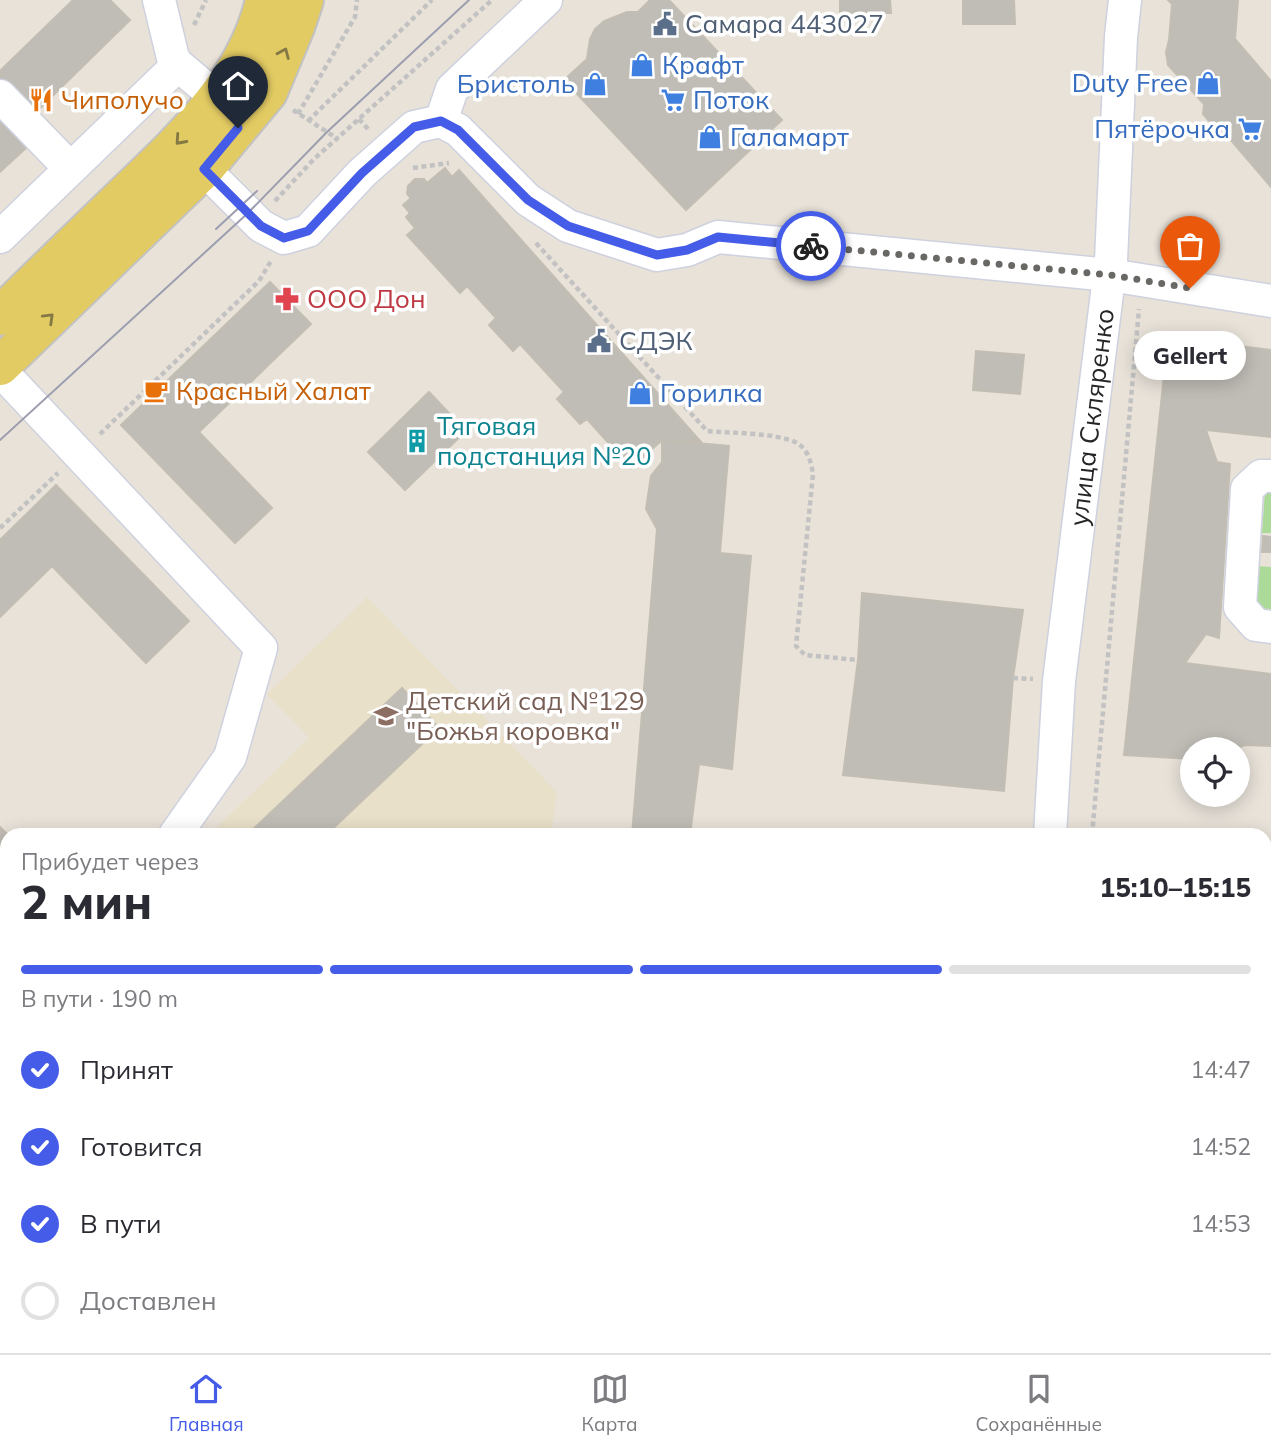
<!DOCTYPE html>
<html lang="ru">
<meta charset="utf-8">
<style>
:root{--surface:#fff;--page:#f2f2f3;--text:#2b2b33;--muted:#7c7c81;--line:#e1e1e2;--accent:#455ce9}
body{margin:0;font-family:Mulish,sans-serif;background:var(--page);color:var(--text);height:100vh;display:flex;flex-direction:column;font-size:26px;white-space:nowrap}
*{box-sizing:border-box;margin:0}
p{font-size:23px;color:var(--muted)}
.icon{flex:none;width:38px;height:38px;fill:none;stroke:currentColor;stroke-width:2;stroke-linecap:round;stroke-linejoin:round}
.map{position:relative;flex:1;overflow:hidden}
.drawer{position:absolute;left:0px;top:828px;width:1272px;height:527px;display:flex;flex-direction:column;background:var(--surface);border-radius:21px 21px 0 0;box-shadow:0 4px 18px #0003}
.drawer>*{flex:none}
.fabs{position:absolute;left:1180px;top:737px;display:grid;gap:14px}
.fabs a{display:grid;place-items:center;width:70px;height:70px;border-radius:50%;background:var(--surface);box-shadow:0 4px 18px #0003;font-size:35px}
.pin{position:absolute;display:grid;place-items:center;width:60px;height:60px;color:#fff;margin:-72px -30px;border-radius:50% 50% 50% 0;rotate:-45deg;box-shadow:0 0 7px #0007}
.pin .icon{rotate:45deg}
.courier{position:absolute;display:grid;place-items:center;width:70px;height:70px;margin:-35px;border:5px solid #455ce9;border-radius:50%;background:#fff;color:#222;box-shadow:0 2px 9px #0007}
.bubble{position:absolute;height:49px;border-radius:24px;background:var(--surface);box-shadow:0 4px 18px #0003;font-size:23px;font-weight:800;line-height:49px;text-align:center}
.headline em{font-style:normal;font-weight:800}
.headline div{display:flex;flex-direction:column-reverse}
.headline{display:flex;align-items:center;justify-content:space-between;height:119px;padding:0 21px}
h1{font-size:46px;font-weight:800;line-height:52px}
.bar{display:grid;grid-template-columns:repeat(4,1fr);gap:10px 7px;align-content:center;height:84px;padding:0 21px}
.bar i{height:9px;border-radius:5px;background:var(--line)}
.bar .active{background:var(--accent)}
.bar p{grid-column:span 4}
ol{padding:0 21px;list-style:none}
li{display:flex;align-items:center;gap:21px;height:77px}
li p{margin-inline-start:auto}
li .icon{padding:7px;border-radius:50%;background:var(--accent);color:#fff;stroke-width:4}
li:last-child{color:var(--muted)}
li i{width:38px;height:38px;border:4px solid var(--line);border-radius:50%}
.tab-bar{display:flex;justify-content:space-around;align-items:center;height:98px;border-top:2px solid var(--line);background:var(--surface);font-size:19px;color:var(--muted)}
.tab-bar a{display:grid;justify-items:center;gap:4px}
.tab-bar .active{color:var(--accent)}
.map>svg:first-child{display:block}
.education{fill:#e9e0c9}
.green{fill:#acdb99}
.building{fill:#c0bcb6;stroke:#c3beb3;stroke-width:2}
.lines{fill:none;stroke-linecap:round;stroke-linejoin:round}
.minor-casing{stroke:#ced1de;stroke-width:35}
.major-casing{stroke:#c2c2c2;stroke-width:42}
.path{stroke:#c2c2c2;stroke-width:4.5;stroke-dasharray:5 3.5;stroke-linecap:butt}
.minor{stroke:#fff;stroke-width:32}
.major{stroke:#e3cb63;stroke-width:38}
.tram{stroke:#9c9eaf;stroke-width:2}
.oneway{stroke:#847844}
.done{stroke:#6a6865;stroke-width:7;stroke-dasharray:0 12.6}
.route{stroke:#455ce9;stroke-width:9}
.labels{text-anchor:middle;stroke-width:7;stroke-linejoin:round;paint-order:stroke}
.service-label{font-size:26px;fill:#4e5e75;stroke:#fff;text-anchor:start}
.shop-label{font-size:26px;fill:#366cbe;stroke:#fff;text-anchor:start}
.food-label{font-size:26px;fill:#c56008;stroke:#fff;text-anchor:start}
.health-label{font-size:26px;fill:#be3a42;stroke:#fff;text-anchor:start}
.street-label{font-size:26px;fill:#262626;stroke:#fff}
.culture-label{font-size:26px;fill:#0d838f;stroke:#fff;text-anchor:start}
.education-label{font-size:26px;fill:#785e54;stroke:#fff;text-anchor:start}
</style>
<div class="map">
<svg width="1271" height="1353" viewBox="0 0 1271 1353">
<rect width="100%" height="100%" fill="#e8e2d9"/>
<path class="education" d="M 367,597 L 557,792 L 551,835 L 209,835 L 309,738 L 267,694 Z"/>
<path class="green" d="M 1265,490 L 1271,491 L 1271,533 L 1262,533 Z
M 1257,566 L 1271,567 L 1271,609 L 1254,608 Z"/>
<path class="building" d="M 73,0 L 110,0 L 130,20 L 33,115 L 0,81 L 0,71 Z
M 650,0 L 669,0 L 782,120 L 686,210 L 564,80 L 587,59 L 590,39 L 595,29 L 604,21 L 627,12 L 638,12 Z
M 840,0 L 890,0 L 891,13 L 840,13 Z
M 963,0 L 1014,0 L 1015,24 L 963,24 Z
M 1168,0 L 1238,0 L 1235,39 L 1271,81 L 1271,187 L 1224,132 L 1220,134 L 1203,114 L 1204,104 L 1168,65 L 1166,52 L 1169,40 L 1172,4 Z
M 0,98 L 37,138 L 0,172 Z
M 445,168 L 452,177 L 459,170 L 701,442 L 662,440 L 631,468 L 587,419 L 580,424 L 557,399 L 564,392 L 520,344 L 513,351 L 489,325 L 496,318 L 467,286 L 460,293 L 407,235 L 415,228 L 406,217 L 410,213 L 403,205 L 411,198 L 407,194 L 408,186 L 415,179 L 424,179 L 427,183 Z
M 270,282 L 311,324 L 199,432 L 272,508 L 235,543 L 121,425 Z
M 1168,337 L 1271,350 L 1271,437 L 1206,430 L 1217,462 L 1230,464 L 1219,638 L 1206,634 L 1185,663 L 1271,674 L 1271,746 L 1245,745 L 1235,749 L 1192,749 L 1192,759 L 1124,755 Z
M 976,351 L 1024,355 L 1020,394 L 973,390 Z
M 429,392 L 466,431 L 405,490 L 368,452 Z
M 662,440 L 729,446 L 720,553 L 751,556 L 732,769 L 699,764 L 690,835 L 632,835 L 657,529 L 646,509 L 651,476 L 662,462 Z
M 56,485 L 189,621 L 146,663 L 52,566 L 0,617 L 0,540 Z
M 1263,536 L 1271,537 L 1271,552 L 1262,552 Z
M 862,593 L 1023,610 L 1013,678 L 1004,791 L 843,775 L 858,660 Z
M 402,688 L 439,728 L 326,835 L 247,835 Z
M 0,827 L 8,835 L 7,918 L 0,910 Z
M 1265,915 L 1271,925 L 1271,973 L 1265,983 Z
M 0,1041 L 7,1049 L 7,1129 L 0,1121 Z
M 207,1348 L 275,1348 L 280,1353 L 212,1353 Z
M 433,1348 L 485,1348 L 479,1353 L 438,1353 Z"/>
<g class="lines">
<g class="minor-casing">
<g id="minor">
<path d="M 159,0 L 173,58 L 178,65 L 216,97"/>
<path d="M 0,96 L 63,161"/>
<path d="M 441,121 L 452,89 L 546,0"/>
<path d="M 204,169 L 261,226 L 284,238 L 308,231 L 362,173 L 414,127 L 441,121 L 458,130 L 528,200 L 568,226 L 657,255 L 687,250 L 718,237 L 1110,275 L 1271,301"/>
<path d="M 0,237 L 178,65"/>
<path d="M 0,370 L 261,648 L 230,757 L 175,835"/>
<path d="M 1271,476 L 1261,476 L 1247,489 L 1240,607 L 1256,625 L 1271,627"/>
<path id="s1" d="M 1050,835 L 1059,681 L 1111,261 L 1121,37 L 1125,0"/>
<path d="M 1265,898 L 1271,898"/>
<path d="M 0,1006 L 7,1017"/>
<path d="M 1265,1039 L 1271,1040"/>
<path d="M 317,1348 L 322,1353"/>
<path d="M 1138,1348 L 1203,1353"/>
<path d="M 1001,1353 L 1001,1348"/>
</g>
</g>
<g class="major-casing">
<path id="major" d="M 0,316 C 38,278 77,241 115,204 C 175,146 246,85 265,0
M 0,366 L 204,169 L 268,92 L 295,27 L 304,0"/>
</g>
<path class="path" d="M 194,25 L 206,0
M 293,110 L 338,139
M 298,114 L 355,17 L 357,0
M 359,119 L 368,129
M 308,121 L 432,0
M 413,168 L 449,163
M 275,201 L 314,159 L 492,0
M 536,243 L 707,431 C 730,433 776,433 795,442 C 808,448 811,462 813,474 L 796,646 L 805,655 L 858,660
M 100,434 L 259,281 L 271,261
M 0,528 L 58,473
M 1013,678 L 1033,679
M 1092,835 L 1139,309
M 1050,1353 L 1051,1348"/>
<use href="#minor" class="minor"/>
<use href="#major" class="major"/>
<path class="tram" d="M 216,229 L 257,191
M 0,440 L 248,213 L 327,132 L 469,0"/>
</g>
<defs><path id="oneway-chevron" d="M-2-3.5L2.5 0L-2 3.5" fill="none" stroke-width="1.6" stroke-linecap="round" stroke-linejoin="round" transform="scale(1.75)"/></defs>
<g class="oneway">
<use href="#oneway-chevron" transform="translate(284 53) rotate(-67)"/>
<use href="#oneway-chevron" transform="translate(180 140) rotate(132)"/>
<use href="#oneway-chevron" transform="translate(49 318) rotate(-44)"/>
</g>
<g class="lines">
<path class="done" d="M 811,246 L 1110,275 L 1190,288"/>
<path class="route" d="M 238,128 L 204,169 L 261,226 L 284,238 L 308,231 L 362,173 L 414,127 L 441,121 L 458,130 L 528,200 L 568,226 L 657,255 L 687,250 L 718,237 L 811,246"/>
</g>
<defs>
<g id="civic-bare" transform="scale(1.89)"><path d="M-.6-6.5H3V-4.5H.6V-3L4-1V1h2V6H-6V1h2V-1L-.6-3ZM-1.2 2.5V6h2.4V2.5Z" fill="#5c6f8a" stroke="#fff" stroke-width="2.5" paint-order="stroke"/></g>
<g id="shop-bare" transform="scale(1.89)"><path d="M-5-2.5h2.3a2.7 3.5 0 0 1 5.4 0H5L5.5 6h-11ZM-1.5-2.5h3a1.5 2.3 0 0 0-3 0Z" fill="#3f7fe0" stroke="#fff" stroke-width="2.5" paint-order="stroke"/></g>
<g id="restaurant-bare" transform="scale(1.89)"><path d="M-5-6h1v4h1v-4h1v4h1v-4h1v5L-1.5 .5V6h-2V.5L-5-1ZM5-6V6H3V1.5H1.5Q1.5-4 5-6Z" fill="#e8710a" stroke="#fff" stroke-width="2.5" paint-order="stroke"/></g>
<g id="supermarket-bare" transform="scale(1.89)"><path d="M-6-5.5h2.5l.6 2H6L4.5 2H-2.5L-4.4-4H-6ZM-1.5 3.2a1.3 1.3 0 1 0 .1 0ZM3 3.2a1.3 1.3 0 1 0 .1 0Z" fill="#3f7fe0" stroke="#fff" stroke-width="2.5" paint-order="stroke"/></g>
<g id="pharmacy-bare" transform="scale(1.89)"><path d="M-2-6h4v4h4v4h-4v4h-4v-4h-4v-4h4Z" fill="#e0444e" stroke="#fff" stroke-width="2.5" paint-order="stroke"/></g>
<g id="cafe-bare" transform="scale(1.89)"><path d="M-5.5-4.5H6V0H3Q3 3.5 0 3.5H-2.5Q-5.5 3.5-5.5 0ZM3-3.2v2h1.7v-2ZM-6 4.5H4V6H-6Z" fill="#e8710a" stroke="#fff" stroke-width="2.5" paint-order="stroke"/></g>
<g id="building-bare" transform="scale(1.89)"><path d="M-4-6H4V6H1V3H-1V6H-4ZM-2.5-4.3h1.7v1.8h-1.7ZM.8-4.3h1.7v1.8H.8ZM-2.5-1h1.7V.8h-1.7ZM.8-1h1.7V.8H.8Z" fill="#0f9aa8" stroke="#fff" stroke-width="2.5" paint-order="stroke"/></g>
<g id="school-bare" transform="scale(1.89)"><path d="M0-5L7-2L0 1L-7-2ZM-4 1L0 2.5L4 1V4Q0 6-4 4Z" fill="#8d6e63" stroke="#fff" stroke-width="2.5" paint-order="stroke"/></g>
</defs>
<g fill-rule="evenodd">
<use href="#civic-bare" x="665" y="24"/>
<use href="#shop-bare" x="642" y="65"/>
<use href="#shop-bare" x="1208" y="83"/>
<use href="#shop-bare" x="595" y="84"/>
<use href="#restaurant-bare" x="41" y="100"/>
<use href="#supermarket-bare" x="673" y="100"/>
<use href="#supermarket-bare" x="1250" y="129"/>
<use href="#shop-bare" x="710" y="137"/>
<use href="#pharmacy-bare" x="287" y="299"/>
<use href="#civic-bare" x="599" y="341"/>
<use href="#cafe-bare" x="156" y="391"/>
<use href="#shop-bare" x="640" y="393"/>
<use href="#building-bare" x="417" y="441"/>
<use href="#school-bare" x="386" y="716"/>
</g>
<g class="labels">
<g class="service-label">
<text x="685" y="33">Самара 443027</text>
<text x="619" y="350">СДЭК</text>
</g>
<g class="shop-label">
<text x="662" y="74">Крафт</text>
<text x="1188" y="92" text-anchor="end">Duty Free</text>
<text x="575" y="93" text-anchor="end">Бристоль</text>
<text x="693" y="109">Поток</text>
<text x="1230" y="138" text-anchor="end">Пятёрочка</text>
<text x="730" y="146">Галамарт</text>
<text x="660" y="402">Горилка</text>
</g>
<g class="food-label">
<text x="61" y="109">Чиполучо</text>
<text x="176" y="400">Красный Халат</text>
</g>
<g class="health-label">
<text x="307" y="308">ООО Дон</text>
</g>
<g class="street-label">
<text dy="9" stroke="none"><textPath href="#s1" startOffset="420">улица Скляренко</textPath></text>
</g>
<g class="culture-label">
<text x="437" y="435">Тяговая<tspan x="437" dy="30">подстанция №20</tspan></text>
</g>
<g class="education-label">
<text x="406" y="710">Детский сад №129<tspan x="406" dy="30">"Божья коровка"</tspan></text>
</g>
</g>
</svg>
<div class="fabs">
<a><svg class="icon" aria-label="locate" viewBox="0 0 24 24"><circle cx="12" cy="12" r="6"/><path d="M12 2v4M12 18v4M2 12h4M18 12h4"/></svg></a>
</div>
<div class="pin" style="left:1190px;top:288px;background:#ea580c"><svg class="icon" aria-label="bag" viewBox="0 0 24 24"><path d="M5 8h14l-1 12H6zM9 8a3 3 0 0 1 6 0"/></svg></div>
<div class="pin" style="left:238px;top:128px;background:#1f2937"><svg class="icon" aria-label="home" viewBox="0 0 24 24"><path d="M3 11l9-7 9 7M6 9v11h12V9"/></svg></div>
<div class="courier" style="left:811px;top:246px"><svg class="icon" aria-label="bike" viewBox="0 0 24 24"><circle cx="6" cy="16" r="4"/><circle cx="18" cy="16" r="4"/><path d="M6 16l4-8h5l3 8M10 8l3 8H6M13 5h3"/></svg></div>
<div class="bubble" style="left:1134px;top:331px;width:112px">Gellert</div>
<section class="drawer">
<div class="headline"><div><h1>2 мин</h1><p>Прибудет через</p></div><em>15:10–15:15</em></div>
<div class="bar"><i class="active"></i><i class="active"></i><i class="active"></i><i></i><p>В пути · 190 m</p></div>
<ol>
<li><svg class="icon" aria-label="check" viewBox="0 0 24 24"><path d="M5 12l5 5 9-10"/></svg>Принят<p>14:47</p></li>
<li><svg class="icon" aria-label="check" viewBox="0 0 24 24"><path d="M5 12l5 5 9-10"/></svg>Готовится<p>14:52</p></li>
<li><svg class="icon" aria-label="check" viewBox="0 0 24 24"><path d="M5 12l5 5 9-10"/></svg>В пути<p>14:53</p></li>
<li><i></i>Доставлен</li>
</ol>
</section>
</div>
<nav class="tab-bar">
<a class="active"><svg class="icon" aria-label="home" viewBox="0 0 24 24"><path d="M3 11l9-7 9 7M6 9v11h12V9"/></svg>Главная</a>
<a><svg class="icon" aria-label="map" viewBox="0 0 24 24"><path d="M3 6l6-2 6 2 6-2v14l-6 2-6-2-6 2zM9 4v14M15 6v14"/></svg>Карта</a>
<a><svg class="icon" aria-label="saved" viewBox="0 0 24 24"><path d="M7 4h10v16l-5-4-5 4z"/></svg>Сохранённые</a>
</nav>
